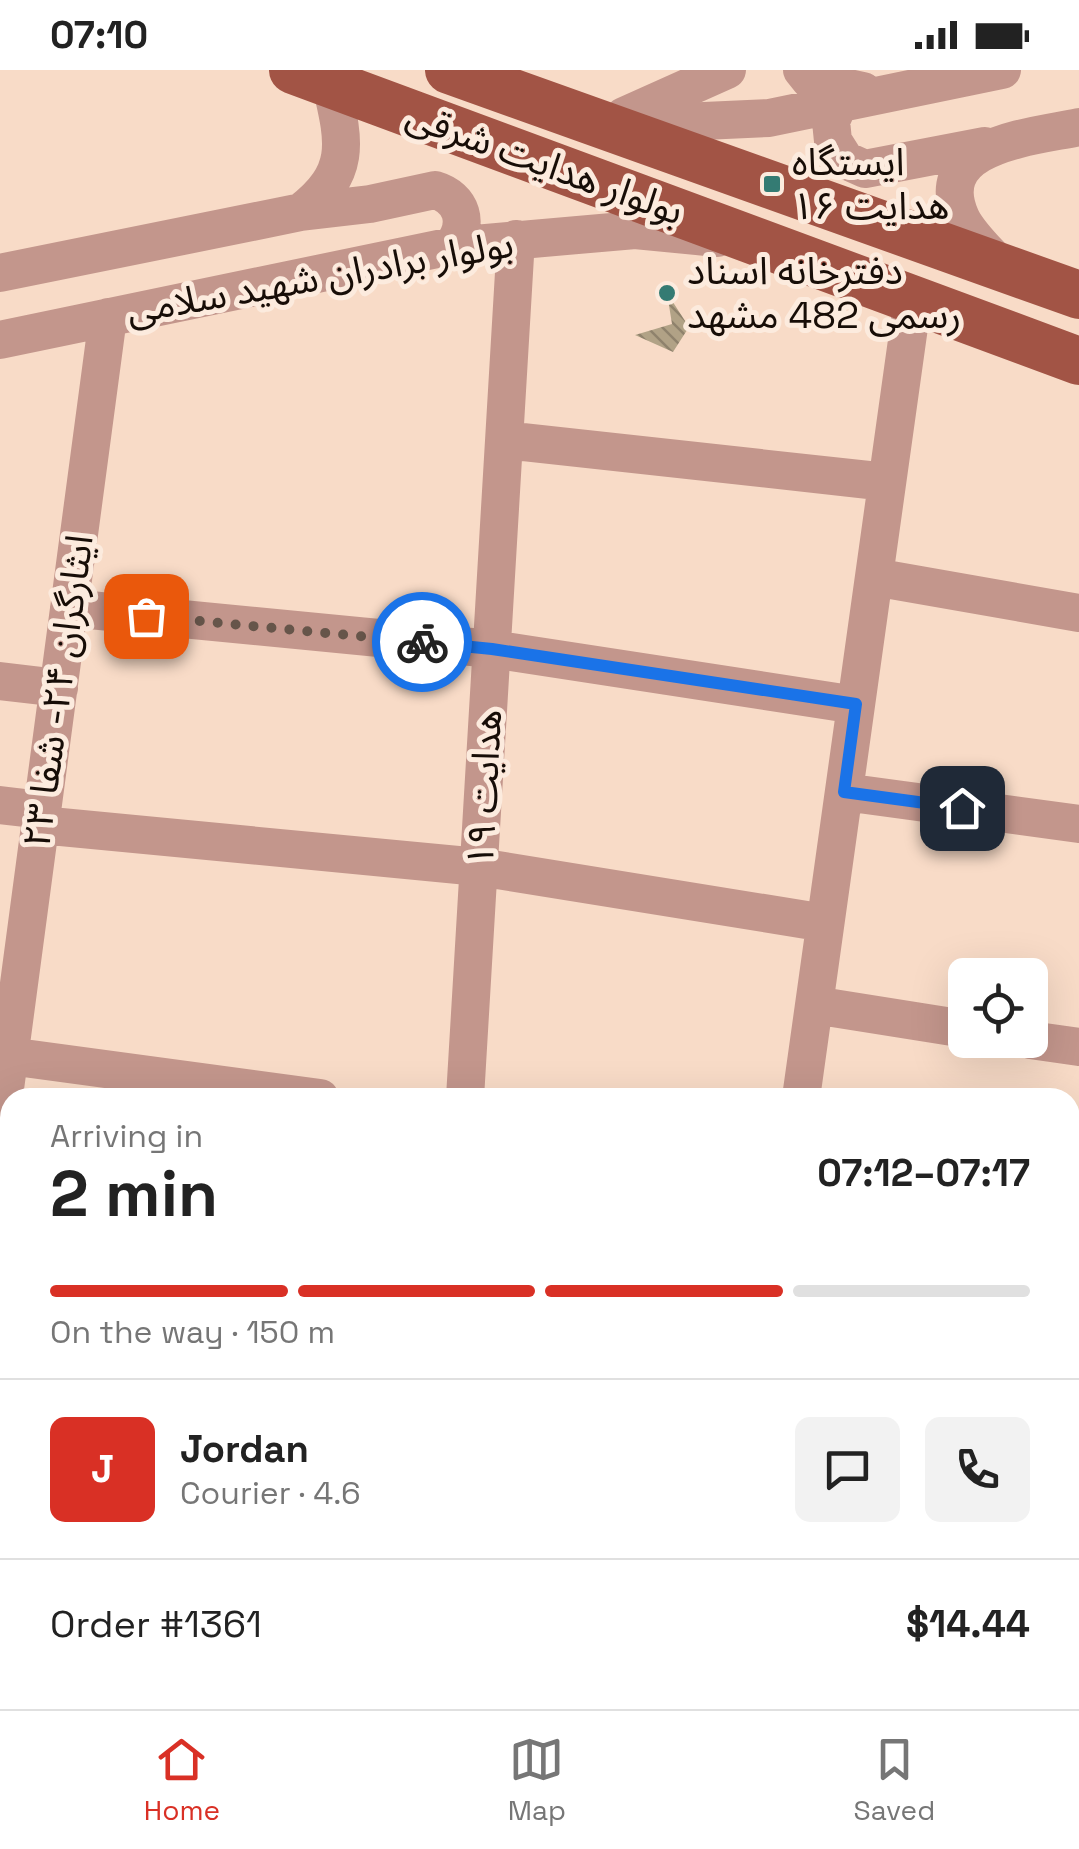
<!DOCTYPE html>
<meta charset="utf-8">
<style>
:root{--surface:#fff;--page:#f2f2f2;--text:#222;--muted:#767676;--line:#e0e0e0;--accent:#d93025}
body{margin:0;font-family:"Space Grotesk","Noto Sans Arabic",sans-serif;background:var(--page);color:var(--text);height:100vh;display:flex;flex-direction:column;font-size:38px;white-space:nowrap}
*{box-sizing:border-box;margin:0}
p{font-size:32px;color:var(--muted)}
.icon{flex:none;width:55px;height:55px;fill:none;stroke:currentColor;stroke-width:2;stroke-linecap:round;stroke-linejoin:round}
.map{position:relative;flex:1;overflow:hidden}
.side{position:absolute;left:0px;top:1018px;width:1080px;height:622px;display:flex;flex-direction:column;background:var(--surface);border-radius:30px 30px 0 0;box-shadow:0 10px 40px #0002}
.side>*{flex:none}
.fabs{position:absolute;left:948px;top:888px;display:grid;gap:20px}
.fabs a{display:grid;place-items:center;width:100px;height:100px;border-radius:15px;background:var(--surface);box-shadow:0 10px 40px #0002;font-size:50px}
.pin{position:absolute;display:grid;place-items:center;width:85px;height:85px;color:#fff;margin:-42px;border-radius:20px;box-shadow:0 5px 15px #0006}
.courier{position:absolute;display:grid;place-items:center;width:100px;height:100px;margin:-50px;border:8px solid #1a73e8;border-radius:50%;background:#fff;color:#222;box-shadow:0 2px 12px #0007}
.head em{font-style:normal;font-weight:700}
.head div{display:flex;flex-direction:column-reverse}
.head{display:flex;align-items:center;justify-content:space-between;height:170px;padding:0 50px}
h1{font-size:65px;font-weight:700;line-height:75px}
.bar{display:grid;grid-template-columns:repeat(4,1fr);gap:15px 10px;align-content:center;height:120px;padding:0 50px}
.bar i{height:12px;border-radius:8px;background:var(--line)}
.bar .current{background:var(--accent)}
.bar p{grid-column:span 4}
.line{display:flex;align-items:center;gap:25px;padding:0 50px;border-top:2px solid var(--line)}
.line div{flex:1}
.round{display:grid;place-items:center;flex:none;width:105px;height:105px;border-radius:15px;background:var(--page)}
.status{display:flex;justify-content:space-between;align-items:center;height:70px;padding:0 50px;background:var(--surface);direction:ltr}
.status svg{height:28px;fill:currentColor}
.tabs{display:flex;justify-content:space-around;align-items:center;height:140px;border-top:2px solid var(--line);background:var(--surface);font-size:28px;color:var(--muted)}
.tabs a{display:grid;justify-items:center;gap:5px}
.tabs .current{color:var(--accent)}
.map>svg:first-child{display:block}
.building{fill:url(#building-back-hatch)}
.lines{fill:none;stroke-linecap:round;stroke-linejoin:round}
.minor{stroke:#c3968c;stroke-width:38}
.major{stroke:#a25445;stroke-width:48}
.done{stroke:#66554a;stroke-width:10;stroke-dasharray:0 18}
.route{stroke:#1a73e8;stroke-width:12}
.poi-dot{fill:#347b73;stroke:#fcebde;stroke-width:4}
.labels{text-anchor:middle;stroke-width:10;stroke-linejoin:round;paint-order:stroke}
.poi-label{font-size:38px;fill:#170d07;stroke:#fcebde;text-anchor:start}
.street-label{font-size:38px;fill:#170d07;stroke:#fcebde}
</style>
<div class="status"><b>07:10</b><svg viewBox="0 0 49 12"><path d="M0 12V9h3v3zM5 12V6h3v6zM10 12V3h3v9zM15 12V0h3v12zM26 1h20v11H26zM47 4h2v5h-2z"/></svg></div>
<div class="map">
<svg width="1079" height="1639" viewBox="0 0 1079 1639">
<defs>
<pattern id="building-back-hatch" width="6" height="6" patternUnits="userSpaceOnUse" patternTransform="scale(2.5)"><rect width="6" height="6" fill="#b1a286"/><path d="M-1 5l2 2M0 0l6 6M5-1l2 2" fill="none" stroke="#8f826c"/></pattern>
</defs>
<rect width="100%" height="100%" fill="#f8dbc7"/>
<path class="building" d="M 667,223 L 689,257 L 673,282 L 635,265 L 672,254 Z"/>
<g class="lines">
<path class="minor" d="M 802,0 L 810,10 L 863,21
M 839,33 L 831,51 L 833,71 L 845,90 L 865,99 L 985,76
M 624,46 L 727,0
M 616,55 L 769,48 L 1002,0
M 301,142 L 370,134 L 435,120 C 462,128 470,154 452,176
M 1000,196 C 988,182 969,165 961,148 C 928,74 1033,67 1079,57
M 0,203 L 301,142 C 353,102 344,71 331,14
M 0,270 L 452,176 L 635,160 L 717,168
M 505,370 L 887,412
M 874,507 L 1079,543
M 69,538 L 492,579 L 856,635
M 0,611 L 59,618
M 844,722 L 1079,754
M 0,735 L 42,740
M 40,755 L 479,797 L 825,853
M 814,935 L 965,959
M 1030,970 L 1079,977
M 9,986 L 320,1028
M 465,1028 L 516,169
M 801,1028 L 913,228
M 0,1056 L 108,247
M 1070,1126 L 1079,1128
M 0,1243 L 10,1244
M 1070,1313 L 1079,1314
M 0,1426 L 10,1427
M 1070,1498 L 1079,1499
M 406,1639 L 407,1630
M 543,1639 L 543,1630
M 737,1639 L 738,1630"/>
<path class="major" d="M 293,0 L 1079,291
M 449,0 L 1079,225"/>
</g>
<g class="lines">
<path class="done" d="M 146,546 L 422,572"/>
<path class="route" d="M 422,572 L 492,579 L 856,634 L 844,722 L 962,738"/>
</g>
<g class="poi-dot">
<rect x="762" y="104" width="20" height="20" rx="5"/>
<circle cx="667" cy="223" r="10"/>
</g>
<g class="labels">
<g class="poi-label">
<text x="792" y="105">ایستگاه<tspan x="792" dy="44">هدایت ۱۶</tspan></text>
<text x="687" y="214">دفترخانه اسناد<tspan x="687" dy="44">رسمی 482 مشهد</tspan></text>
</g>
<g class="street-label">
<text transform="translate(545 93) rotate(20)" y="13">بولوار هدایت شرقی</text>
<text transform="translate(320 207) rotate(-10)" y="13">بولوار برادران شهید سلامی</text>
<text transform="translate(58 621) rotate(-82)" y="13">ایثارگران ۲۴- شفا ۲۳</text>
<text transform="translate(484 718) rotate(-87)" y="13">هدایت ۱۹</text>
</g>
</g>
</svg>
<div class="fabs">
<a><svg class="icon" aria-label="locate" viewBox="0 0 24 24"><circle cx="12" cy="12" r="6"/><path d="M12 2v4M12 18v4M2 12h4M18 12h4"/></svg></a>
</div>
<div class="pin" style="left:146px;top:546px;background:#ea580c"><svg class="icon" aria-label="bag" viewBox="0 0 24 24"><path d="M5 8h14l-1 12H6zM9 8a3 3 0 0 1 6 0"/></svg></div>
<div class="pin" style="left:962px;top:738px;background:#1f2937"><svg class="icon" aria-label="home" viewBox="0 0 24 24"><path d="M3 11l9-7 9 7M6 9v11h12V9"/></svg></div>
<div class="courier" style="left:422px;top:572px"><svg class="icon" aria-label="bike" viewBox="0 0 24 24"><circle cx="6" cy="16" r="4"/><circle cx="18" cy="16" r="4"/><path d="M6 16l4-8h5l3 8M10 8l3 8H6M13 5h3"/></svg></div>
<section class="side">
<div class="head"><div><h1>2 min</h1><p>Arriving in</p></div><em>07:12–07:17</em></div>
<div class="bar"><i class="current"></i><i class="current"></i><i class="current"></i><i></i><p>On the way · 150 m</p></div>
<div class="line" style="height:180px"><b class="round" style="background:var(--accent);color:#fff">J</b><div><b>Jordan</b><p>Courier · 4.6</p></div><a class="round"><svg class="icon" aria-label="chat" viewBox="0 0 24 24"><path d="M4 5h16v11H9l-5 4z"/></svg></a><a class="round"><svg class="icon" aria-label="phone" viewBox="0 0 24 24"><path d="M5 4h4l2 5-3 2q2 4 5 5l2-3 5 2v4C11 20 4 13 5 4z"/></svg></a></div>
<div class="line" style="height:130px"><div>Order #1361</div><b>$14.44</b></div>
</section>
</div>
<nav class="tabs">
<a class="current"><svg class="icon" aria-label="home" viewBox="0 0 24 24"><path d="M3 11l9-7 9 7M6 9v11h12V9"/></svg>Home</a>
<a><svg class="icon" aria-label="map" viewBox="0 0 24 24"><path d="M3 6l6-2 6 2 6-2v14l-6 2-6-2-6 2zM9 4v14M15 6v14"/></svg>Map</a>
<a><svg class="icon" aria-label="saved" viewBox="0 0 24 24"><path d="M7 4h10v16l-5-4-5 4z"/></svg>Saved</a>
</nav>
